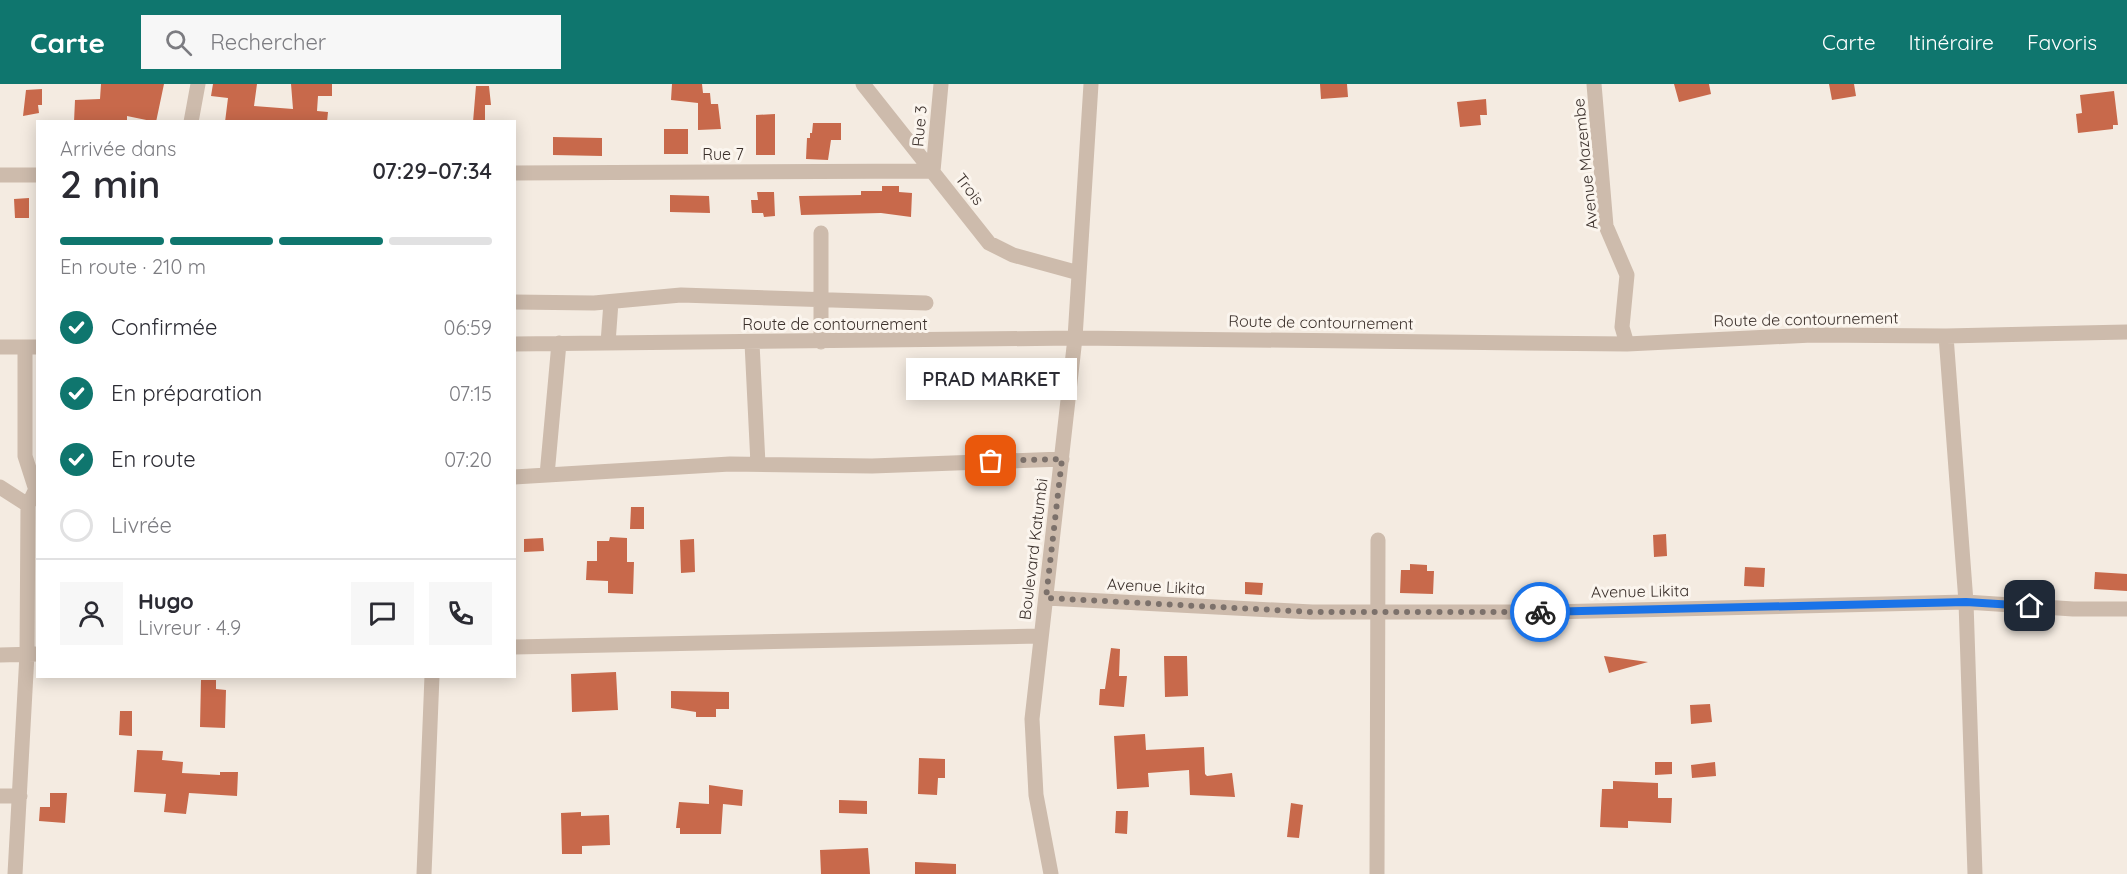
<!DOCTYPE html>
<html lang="fr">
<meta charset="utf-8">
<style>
:root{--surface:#fff;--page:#f7f7f7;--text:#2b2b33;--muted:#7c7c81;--line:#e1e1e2;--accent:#0f766e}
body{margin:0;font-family:Quicksand,sans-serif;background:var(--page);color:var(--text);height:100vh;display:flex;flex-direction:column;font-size:22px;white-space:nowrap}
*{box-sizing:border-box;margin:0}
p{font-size:20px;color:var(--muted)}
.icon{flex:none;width:33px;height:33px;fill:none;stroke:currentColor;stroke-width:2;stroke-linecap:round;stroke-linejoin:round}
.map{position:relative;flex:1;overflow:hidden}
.drawer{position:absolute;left:36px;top:36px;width:480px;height:558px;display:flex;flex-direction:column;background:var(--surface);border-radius:0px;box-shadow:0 3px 15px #0003}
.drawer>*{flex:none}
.pin{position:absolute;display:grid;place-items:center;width:51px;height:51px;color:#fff;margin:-26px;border-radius:12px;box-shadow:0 3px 9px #0006}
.courier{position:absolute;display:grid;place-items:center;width:60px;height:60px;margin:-30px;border:4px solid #1a73e8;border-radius:50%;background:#fff;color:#222;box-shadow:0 2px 8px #0007}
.bubble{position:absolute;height:42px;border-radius:0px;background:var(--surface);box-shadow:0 3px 15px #0003;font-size:20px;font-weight:600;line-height:42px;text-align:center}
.headline em{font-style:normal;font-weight:600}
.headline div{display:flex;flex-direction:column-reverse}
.headline{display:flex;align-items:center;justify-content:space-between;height:102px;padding:0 24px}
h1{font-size:39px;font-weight:600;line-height:45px}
.bar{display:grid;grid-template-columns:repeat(4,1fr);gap:9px 6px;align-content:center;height:72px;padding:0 24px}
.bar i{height:8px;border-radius:4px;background:var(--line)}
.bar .selected{background:var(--accent)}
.bar p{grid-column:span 4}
.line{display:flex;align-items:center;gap:15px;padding:0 24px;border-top:2px solid var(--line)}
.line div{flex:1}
.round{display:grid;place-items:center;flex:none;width:63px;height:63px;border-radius:0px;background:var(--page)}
ol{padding:0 24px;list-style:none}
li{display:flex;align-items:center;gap:18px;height:66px}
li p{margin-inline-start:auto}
li .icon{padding:6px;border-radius:50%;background:var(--accent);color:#fff;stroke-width:4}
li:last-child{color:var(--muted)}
li i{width:33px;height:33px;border:3px solid var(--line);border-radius:50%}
header{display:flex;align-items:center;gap:36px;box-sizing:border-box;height:84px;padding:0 30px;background:var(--accent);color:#fff}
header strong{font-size:28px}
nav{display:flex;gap:33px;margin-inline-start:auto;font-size:21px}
.search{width:420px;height:54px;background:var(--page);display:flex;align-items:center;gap:15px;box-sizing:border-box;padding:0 21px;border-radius:0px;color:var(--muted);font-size:22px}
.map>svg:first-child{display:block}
.building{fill:#c8694b}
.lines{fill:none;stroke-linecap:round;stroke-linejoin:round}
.minor{stroke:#cdbbac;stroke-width:15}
.done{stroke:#7c716b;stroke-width:6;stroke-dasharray:0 10.8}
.route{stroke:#1a73e8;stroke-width:8}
.labels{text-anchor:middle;stroke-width:6;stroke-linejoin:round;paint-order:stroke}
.street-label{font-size:16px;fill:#3b302b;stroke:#fbf5ee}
</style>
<header>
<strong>Carte</strong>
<div class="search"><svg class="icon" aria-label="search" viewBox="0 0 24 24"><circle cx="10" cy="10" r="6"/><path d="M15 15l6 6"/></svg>Rechercher</div>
<nav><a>Carte</a><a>Itinéraire</a><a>Favoris</a></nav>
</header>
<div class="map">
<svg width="2127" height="790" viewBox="0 0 2127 790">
<rect width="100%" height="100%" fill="#f4ebe1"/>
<path class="building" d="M 101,0 L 164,0 L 156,38 L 127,32 L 127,38 L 74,38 L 75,16 L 100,15 Z
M 213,0 L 257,0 L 254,22 L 293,25 L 291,0 L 332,0 L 332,12 L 318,12 L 317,27 L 328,28 L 327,38 L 225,38 L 228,14 L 211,12 Z
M 672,0 L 702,0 L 703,9 L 710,9 L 711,20 L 718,20 L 721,45 L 698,46 L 698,19 L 671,16 Z
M 1320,0 L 1347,0 L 1348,13 L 1321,15 Z
M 1674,0 L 1709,0 L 1711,10 L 1679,18 Z
M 1829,0 L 1854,0 L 1856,12 L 1832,16 Z
M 476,2 L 489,2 L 491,21 L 485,21 L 485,38 L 473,38 Z
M 42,5 L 42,21 L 38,21 L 39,29 L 23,32 L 26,6 Z
M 2114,7 L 2118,41 L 2113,41 L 2113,45 L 2078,49 L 2076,30 L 2082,29 L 2080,11 Z
M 1486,15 L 1487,31 L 1480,31 L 1481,41 L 1460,43 L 1457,18 Z
M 775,30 L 775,71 L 756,71 L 756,31 Z
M 813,39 L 841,39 L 841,56 L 831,56 L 828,76 L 806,75 L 807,54 L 810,54 L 810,49 L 812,49 Z
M 664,45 L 688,45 L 688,70 L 664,70 Z
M 553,53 L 602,54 L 602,72 L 553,71 Z
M 882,102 L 899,102 L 899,108 L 912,109 L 911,133 L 881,129 L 801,131 L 799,112 L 861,111 L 861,107 L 882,107 Z
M 757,108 L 774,108 L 775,132 L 764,133 L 763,129 L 752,129 L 751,116 L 758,116 Z
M 670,111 L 709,112 L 710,129 L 670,128 Z
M 29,114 L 29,134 L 15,134 L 14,115 Z
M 631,423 L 644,423 L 644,445 L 630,445 Z
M 1666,450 L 1667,472 L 1654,473 L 1653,451 Z
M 610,453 L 627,454 L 627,478 L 634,478 L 633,510 L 608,509 L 608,497 L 586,496 L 587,477 L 597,477 L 597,457 L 609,457 Z
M 543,454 L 544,467 L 524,468 L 524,455 Z
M 694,455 L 695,488 L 681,489 L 680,456 Z
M 1410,480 L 1427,481 L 1427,487 L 1434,487 L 1433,510 L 1400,509 L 1401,486 L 1410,486 Z
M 1745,483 L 1765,484 L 1764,503 L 1744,502 Z
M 2095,488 L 2127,490 L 2127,507 L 2094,505 Z
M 1245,498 L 1263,499 L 1262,511 L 1245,510 Z
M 1111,564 L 1120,565 L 1119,592 L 1127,592 L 1124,623 L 1099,621 L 1100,605 L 1105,605 Z
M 1164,572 L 1187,572 L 1188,612 L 1165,613 Z
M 1604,572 L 1648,578 L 1609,589 Z
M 616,588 L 618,626 L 572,628 L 571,590 Z
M 201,596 L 216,596 L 216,605 L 226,606 L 225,644 L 200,643 Z
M 671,607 L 729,608 L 729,625 L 716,625 L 716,633 L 696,633 L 696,628 L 671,624 Z
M 1710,620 L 1712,638 L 1691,640 L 1690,621 Z
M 120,627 L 132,627 L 132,652 L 119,651 Z
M 1145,650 L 1146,666 L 1204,663 L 1205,690 L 1207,692 L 1232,689 L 1235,713 L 1190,711 L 1189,686 L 1148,689 L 1149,703 L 1117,705 L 1114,652 Z
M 137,666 L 163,667 L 162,676 L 183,678 L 182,689 L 220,691 L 220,688 L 238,688 L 237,712 L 189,709 L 186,730 L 164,728 L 166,710 L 134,708 Z
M 919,674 L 945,675 L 945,694 L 938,694 L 937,711 L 918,710 Z
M 1655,678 L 1672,678 L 1672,690 L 1655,691 Z
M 1715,678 L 1716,692 L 1692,694 L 1691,681 Z
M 1613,697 L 1658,699 L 1658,714 L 1672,714 L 1671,739 L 1628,737 L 1628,744 L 1600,743 L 1602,705 L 1613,705 Z
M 709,701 L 743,706 L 742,722 L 723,720 L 721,750 L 680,750 L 680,744 L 676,744 L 679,718 L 709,720 Z
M 50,709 L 67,709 L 65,739 L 39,737 L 40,723 L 50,723 Z
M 839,716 L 867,717 L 867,730 L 839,729 Z
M 1291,719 L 1303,721 L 1299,754 L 1287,753 Z
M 1116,727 L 1128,727 L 1127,750 L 1115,749 Z
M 581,728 L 581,732 L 609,731 L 610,761 L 582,762 L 582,770 L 562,770 L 561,729 Z
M 868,764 L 870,790 L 821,790 L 820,766 Z
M 915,778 L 956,780 L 956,790 L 915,790 Z"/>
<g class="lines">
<path class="minor" d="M 863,0 L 989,159 L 1013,171 L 1079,189
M 1594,0 L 1606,142 L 1627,191 L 1622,243 L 1627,260
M 191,38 L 198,0
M 514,89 L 933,87 L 941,0
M 0,91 L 38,91
M 514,218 L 594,219 L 681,211 L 926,219
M 1946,252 L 1966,518 L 1975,790
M 821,258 L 821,149
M 608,259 L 611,218
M 752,259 L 758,380
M 514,260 L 1075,254 L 1627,260 L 1812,251 L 1946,252 L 2127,248
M 0,263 L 38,263
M 25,263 L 25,372 L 35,403
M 547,391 L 559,259
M 514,393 L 730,380 L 872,382 L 1062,375
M 0,403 L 28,421
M 1046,514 L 1312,528 L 1549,528 L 1966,518 L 2073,525 L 2127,525
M 514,563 L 1041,552
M 0,571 L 38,570
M 0,712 L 20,712
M 15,790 L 27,570 L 28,421 L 38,401
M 424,790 L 432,592
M 1051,790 L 1036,711 L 1032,635 L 1075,254 L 1091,0
M 1377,790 L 1378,456"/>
</g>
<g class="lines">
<path class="done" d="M 991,377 L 1062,375 L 1046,514 L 1312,528 L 1540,528"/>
<path class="route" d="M 1540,528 L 1966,518 L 2030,522"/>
</g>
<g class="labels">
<g class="street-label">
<text transform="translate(919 42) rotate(-85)" y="6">Rue 3</text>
<text x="723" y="76">Rue 7</text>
<text transform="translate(1585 80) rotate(-96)" y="6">Avenue Mazembe</text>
<text transform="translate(970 105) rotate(52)" y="6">Trois</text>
<text transform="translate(1806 235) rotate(-1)" y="6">Route de contournement</text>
<text transform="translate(1321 238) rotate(1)" y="6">Route de contournement</text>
<text x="835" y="246">Route de contournement</text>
<text transform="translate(1033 465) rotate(-83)" y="6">Boulevard Katumbi</text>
<text transform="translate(1156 502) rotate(3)" y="6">Avenue Likita</text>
<text transform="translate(1640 507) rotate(-1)" y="6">Avenue Likita</text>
</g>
</g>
</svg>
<div class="pin" style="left:991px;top:377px;background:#ea580c"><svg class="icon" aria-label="bag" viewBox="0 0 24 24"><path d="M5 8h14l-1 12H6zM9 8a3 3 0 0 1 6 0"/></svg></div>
<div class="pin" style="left:2030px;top:522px;background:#1f2937"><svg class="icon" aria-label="home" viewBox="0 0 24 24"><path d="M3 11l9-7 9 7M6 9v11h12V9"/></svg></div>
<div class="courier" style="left:1540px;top:528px"><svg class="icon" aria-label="bike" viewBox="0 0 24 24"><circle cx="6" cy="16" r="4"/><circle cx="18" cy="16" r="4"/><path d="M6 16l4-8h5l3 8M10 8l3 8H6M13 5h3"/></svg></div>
<div class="bubble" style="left:906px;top:274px;width:171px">PRAD MARKET</div>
<section class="drawer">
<div class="headline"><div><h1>2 min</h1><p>Arrivée dans</p></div><em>07:29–07:34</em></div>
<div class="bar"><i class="selected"></i><i class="selected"></i><i class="selected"></i><i></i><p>En route · 210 m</p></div>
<ol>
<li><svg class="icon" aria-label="check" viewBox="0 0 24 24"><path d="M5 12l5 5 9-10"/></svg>Confirmée<p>06:59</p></li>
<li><svg class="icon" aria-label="check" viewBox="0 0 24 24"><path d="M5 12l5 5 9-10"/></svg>En préparation<p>07:15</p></li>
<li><svg class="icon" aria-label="check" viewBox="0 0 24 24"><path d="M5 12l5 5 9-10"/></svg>En route<p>07:20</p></li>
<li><i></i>Livrée</li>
</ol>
<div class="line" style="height:108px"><a class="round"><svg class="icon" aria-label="person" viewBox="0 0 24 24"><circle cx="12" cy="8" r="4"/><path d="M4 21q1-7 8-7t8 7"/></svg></a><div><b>Hugo</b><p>Livreur · 4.9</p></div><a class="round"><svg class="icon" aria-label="chat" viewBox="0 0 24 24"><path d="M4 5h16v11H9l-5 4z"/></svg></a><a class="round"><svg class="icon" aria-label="phone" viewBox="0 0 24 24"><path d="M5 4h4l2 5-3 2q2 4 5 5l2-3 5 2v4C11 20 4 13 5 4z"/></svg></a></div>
</section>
</div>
